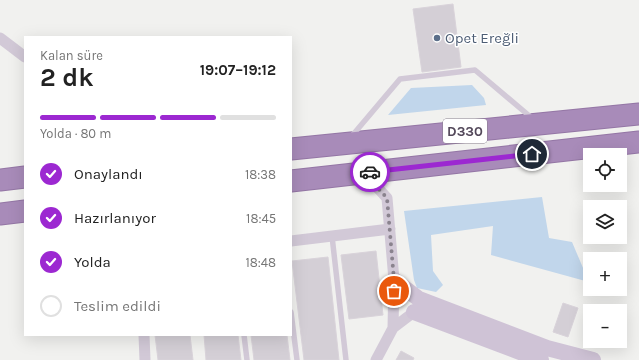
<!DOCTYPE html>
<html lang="tr">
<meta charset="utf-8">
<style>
:root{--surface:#fff;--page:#f2f2f2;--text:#222;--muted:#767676;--line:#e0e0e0;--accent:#9c28d1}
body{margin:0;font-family:Karla,sans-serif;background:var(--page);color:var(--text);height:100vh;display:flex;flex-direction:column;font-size:15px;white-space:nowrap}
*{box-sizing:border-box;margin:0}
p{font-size:13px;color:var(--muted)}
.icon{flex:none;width:22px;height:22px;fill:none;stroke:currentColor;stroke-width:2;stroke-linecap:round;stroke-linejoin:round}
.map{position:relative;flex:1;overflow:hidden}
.sheet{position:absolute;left:24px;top:36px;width:268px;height:300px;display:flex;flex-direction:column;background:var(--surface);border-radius:0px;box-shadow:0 4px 16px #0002}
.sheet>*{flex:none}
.fabs{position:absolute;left:583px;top:148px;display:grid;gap:8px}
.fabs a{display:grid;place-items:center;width:44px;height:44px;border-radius:0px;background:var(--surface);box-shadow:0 4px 16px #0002;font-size:20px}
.pin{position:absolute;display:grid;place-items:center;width:34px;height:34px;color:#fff;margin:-17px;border:2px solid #fff;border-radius:50%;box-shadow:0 1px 4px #0007}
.courier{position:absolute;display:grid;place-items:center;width:40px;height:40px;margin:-20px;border:3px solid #9c28d1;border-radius:50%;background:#fff;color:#222;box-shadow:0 1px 5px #0007}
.overview em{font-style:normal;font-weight:700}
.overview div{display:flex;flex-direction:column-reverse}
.overview{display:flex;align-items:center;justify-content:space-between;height:68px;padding:0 16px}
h1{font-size:26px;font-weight:700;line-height:30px}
.bar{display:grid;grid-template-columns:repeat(4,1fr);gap:6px 4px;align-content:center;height:48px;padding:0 16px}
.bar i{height:5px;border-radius:3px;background:var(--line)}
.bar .on{background:var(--accent)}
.bar p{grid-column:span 4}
ol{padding:0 16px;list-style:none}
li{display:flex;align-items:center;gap:12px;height:44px}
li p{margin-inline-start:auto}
li .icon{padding:4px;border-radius:50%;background:var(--accent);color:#fff;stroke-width:4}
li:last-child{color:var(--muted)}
li i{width:22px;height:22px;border:2px solid var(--line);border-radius:50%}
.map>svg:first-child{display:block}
.green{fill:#c1d6eb}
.building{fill:#d4cfd6;stroke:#d9d3da}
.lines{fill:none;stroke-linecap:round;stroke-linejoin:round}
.highway-casing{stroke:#9476a5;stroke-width:23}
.lane{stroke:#d2c9d7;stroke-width:5.5}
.street{stroke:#d2c9d7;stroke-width:11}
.secondary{stroke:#cfc3d6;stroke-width:16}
.highway{stroke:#a88bb9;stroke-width:21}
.done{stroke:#8a838e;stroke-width:4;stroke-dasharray:0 7.2}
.route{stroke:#9c28d1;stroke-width:5}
.service-dot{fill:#5c6f8a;stroke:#fff;stroke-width:1.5}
.labels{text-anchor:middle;stroke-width:3;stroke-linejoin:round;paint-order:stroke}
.shield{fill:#fff;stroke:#877f8c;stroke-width:1}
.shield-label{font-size:14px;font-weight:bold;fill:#53485a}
.service-label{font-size:15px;fill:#4e5e75;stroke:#fff;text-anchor:start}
</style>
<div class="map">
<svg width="639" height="360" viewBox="0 0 639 360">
<rect width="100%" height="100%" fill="#f1f1ef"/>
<path class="green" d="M 472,85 L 484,98 L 486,105 L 388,115 L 411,88 Z
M 542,197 L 549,238 L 572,242 L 589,282 L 491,255 L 493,226 L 431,235 L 433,271 L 443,285 L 436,292 L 417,288 L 414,280 L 404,211 Z"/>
<path class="building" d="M 453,4 L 461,67 L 422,72 L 413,9 Z
M 376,251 L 383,315 L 349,319 L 341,255 Z
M 328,257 L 339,360 L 304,360 L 292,261 Z
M 563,303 L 578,308 L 568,337 L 553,332 Z
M 155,335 L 190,335 L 193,360 L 158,360 Z
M 204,335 L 238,335 L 241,360 L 206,360 Z
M 251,335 L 287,335 L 290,360 L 254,360 Z
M 401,351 L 414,358 L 413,360 L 396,360 Z"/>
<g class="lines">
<g class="highway-casing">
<path id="highway" d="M 291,149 L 639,114
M 0,180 L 25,177
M 291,181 L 639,142
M 0,214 L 25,211"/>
</g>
<path class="lane" d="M 351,137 L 400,79 L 475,70 L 533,119
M 332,236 L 346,360
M 291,312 L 297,360
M 244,335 L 247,360"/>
<path class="street" d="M 0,38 L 25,57
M 364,173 L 387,198 L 394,280 L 393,328
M 291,241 L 390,229
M 144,335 L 145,360
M 376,360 L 393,328 L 414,312"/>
<path class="secondary" d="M 394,280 L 419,299 L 547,348 L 593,360
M 414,312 L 541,360"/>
<use href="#highway" class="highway"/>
</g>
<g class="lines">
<path class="done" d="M 370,172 L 364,173 L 387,198 L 394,280 L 394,291"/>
<path class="route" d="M 370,172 L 532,154"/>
</g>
<circle class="service-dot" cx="437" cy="38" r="4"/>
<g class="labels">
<rect class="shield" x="443" y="119" width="44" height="24" rx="3"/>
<g class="shield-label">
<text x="465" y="136">D330</text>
</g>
<g class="service-label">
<text x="445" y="43">Opet Ereğli</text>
</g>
</g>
</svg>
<div class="fabs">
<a><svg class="icon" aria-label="locate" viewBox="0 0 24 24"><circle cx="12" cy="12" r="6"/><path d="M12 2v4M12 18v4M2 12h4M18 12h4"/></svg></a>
<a><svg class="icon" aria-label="layers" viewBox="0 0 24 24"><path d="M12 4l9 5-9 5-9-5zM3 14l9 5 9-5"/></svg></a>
<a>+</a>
<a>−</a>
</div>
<div class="pin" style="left:394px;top:291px;background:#ea580c"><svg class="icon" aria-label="bag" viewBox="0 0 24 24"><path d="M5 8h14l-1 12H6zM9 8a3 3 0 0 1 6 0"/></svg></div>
<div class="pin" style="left:532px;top:154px;background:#1f2937"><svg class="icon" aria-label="home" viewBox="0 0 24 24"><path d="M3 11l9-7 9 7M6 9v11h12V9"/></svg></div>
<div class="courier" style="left:370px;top:172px"><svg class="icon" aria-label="car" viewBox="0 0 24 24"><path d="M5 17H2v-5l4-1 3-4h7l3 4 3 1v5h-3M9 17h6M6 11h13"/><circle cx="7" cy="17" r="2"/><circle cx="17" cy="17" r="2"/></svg></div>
<section class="sheet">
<div class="overview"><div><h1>2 dk</h1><p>Kalan süre</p></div><em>19:07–19:12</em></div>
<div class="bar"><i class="on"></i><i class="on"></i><i class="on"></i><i></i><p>Yolda · 80 m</p></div>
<ol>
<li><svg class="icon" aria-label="check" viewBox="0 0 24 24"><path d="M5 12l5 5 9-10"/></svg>Onaylandı<p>18:38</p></li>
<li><svg class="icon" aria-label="check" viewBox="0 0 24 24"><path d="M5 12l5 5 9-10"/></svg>Hazırlanıyor<p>18:45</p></li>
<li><svg class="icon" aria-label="check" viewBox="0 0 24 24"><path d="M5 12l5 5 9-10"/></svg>Yolda<p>18:48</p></li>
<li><i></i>Teslim edildi</li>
</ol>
</section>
</div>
